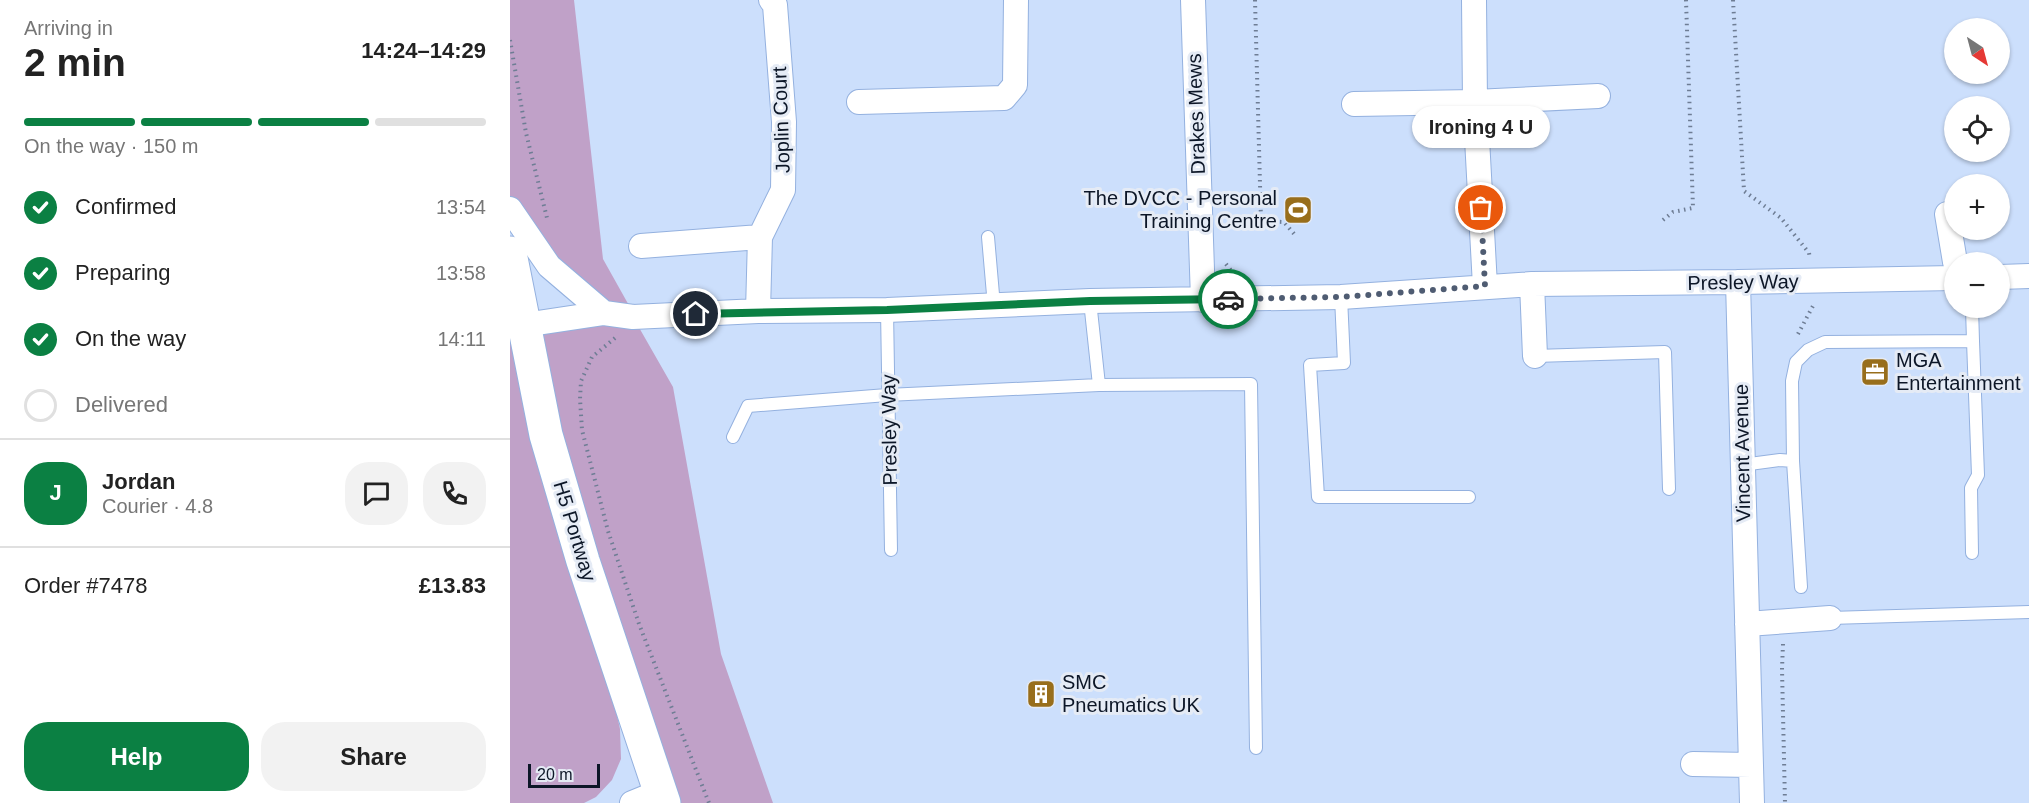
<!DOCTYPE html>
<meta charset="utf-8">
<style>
:root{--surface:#fff;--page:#f2f2f2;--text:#222;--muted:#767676;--line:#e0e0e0;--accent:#0b8043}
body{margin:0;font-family:Helvetica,sans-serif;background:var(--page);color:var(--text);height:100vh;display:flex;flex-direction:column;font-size:22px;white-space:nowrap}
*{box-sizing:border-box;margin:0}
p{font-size:20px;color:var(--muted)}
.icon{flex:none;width:33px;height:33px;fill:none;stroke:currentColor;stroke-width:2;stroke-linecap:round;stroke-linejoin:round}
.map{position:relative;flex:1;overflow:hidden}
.sheet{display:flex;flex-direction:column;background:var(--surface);width:510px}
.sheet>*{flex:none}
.needle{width:39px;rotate:144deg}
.tools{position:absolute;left:1434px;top:18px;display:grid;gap:12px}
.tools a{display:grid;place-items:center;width:66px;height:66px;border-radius:50%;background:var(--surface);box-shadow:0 2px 4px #0004;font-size:30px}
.scale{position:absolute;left:18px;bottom:15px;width:72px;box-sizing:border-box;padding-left:6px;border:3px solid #0c1627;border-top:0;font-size:16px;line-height:21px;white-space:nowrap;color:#0c1627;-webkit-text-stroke:4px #e5ebf5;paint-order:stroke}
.pin{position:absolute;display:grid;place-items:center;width:51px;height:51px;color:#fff;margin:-26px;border:3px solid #fff;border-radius:50%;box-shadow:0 2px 6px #0007}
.courier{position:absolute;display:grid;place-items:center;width:60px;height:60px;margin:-30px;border:4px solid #0b8043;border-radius:50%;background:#fff;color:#222;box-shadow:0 2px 8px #0007}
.bubble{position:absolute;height:42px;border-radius:21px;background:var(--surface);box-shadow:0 2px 4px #0004;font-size:20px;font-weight:700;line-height:42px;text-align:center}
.summary em{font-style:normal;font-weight:700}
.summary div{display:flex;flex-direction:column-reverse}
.summary{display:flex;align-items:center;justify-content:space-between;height:102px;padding:0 24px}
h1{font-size:39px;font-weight:700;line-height:45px}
.bar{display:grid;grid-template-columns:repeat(4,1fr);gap:9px 6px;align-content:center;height:72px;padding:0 24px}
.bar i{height:8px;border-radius:4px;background:var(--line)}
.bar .on{background:var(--accent)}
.bar p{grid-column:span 4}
.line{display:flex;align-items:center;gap:15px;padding:0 24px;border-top:2px solid var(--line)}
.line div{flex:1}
.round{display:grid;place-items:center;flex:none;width:63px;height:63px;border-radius:24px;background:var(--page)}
ol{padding:0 24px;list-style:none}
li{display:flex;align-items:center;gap:18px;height:66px}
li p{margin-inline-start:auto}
li .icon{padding:6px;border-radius:50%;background:var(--accent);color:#fff;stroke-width:4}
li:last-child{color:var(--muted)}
li i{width:33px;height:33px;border:3px solid var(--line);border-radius:50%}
.button{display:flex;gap:12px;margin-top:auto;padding:12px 24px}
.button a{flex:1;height:69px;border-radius:24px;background:var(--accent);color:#fff;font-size:24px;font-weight:700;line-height:69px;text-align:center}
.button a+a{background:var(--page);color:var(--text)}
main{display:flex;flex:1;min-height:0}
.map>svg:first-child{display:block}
.green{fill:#c0a1c8}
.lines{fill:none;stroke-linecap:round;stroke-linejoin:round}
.lane-casing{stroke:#94b1df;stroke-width:14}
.street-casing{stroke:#94b1df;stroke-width:26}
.secondary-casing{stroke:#94b1df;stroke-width:35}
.path{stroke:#6e7d94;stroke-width:4;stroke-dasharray:1.5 4.5;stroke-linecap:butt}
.lane{stroke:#fff;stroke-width:12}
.street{stroke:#fff;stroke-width:24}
.secondary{stroke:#fff;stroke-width:33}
.done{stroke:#4f5c72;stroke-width:6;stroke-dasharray:0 10.8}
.route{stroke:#0b8043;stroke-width:8}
.labels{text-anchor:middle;stroke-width:6;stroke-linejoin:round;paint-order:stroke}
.street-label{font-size:20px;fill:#0c1627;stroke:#e5ebf5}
.poi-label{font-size:20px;fill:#0c1627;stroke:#e5ebf5;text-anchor:start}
</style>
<main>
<section class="sheet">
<div class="summary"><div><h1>2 min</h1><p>Arriving in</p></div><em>14:24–14:29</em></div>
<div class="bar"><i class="on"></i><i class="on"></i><i class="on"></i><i></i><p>On the way · 150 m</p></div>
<ol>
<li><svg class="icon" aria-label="check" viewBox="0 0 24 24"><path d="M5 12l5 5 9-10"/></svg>Confirmed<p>13:54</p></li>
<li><svg class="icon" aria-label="check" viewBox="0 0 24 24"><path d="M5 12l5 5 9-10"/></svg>Preparing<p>13:58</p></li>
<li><svg class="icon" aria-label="check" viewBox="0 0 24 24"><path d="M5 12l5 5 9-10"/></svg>On the way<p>14:11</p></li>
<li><i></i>Delivered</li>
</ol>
<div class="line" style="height:108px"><b class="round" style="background:var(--accent);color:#fff">J</b><div><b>Jordan</b><p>Courier · 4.8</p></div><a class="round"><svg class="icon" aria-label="chat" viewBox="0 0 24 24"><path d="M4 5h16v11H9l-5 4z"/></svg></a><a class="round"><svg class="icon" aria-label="phone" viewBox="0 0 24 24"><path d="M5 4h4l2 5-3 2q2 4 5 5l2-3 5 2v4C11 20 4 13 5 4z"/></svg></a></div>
<div class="line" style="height:78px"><div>Order #7478</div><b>£13.83</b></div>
<div class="button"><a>Help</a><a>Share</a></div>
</section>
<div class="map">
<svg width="1519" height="803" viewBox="0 0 1519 803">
<rect width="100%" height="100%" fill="#ccdffc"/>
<path class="green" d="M 0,0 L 64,0 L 93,259 L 121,309 L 123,317 L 163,387 L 211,654 L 263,803 L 154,803 L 75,570 L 110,729 L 111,759 L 102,780 L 86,797 L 74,803 L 0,803 L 0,253 L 14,325 L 93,313 L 0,209 Z"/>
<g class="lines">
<g class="lane-casing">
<path id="lane" d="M 478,237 L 484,306
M 831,297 L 834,363 L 800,365 L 808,497 L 959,497
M 580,301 L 589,385
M 377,310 L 381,550
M 1025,356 L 1155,352 L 1159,489
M 223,437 L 238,406 L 377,395 L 589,385 L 741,384 L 746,748
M 1232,465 L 1270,460 L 1283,461
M 1462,553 L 1461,488 L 1468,475 L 1463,341
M 1291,587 L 1283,461 L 1282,381 L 1286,362 L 1298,350 L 1315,342 L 1463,341 L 1462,308
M 1320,618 L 1519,612"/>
</g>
<g class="street-casing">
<path id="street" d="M 683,0 L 693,300
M 964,0 L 965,102 L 975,286
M 349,102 L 494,98 L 505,85 L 506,0
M 844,104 L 965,102 L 1088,96
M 0,209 L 39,266 L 94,313
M 1437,214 L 1445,262
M 250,237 L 273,190 L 274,122 L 265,5 L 261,0
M 131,246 L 250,237 L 248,311
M 1490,277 L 1519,276
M 1228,282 L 1242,803
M 1022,284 L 1025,356
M 14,325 L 94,313 L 123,317 L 248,311 L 377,310 L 580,301 L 831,297 L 1022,284 L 1228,282 L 1444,278
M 1237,624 L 1320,618
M 1183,764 L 1241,765
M 122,803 L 149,792"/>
</g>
<g class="secondary-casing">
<path id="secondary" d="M 0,253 L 36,435 L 73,561 L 154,803"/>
</g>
<path class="path" d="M 745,0 L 751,221 L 774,222 L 785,235
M 1223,0 L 1234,191 L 1271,218 L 1299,253 L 1300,258
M 0,40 L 16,133 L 37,218
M 1153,220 L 1163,212 L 1183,208 L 1176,0
M 716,264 L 726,277
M 1288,334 L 1304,304
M 105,338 L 82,357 L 71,381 L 70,399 L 72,430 L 98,531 L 129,624 L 199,803
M 1273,644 L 1272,669 L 1275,803"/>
<use href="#lane" class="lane"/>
<use href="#street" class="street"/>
<use href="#secondary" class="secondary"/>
</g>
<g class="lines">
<path class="done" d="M 718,299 L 831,297 L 975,286 L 971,208"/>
<path class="route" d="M 186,314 L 377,310 L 580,301 L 718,299"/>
</g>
<defs>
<g id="stadium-square" transform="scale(1.5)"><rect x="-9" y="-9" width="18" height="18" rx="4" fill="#986e1b" stroke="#e5ebf5"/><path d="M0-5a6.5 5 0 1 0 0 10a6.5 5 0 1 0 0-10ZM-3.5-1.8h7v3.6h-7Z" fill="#fff"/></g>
<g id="office-square" transform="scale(1.5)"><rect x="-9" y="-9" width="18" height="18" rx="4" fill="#986e1b" stroke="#e5ebf5"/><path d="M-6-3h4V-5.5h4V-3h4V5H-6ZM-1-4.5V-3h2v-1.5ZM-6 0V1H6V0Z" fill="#fff"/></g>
<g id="building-square" transform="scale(1.5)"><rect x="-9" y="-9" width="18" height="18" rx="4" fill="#986e1b" stroke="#e5ebf5"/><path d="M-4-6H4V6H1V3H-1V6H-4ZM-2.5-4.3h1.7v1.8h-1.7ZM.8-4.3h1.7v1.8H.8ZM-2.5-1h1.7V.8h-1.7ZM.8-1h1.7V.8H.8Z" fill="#fff"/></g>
</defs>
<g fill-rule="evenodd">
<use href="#stadium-square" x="788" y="210"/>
<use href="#office-square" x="1365" y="372"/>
<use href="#building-square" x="531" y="694"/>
</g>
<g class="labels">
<g class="street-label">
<text transform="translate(686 114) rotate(-92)" y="7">Drakes Mews</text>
<text transform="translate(271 120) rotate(-92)" y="7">Joplin Court</text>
<text transform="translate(1233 282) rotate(-1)" y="7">Presley Way</text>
<text transform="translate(379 430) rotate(-91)" y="7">Presley Way</text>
<text transform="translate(1232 453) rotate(-91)" y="7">Vincent Avenue</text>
<text transform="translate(65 531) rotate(73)" y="7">H5 Portway</text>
</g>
<g class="poi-label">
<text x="767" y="205" text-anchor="end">The DVCC - Personal<tspan x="767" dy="23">Training Centre</tspan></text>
<text x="1386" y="367">MGA<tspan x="1386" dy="23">Entertainment</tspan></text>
<text x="552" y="689">SMC<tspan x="552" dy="23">Pneumatics UK</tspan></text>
</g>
</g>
</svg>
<div class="tools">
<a><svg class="needle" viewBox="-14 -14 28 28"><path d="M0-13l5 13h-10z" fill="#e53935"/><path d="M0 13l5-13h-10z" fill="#767676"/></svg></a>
<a><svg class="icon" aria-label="locate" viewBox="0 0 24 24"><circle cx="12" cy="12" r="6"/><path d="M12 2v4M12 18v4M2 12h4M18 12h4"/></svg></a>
<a>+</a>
<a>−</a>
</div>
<div class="scale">20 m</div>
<div class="pin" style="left:971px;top:208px;background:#ea580c"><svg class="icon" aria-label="bag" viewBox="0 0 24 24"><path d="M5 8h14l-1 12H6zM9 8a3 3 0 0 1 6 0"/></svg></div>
<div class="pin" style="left:186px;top:314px;background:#1f2937"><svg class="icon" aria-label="home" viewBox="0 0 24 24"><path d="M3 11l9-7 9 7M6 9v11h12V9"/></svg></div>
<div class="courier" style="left:718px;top:299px"><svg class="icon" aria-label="car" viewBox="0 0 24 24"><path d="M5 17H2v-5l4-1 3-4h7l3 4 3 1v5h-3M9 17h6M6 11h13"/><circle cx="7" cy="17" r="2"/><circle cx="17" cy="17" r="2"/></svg></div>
<div class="bubble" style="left:902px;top:106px;width:138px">Ironing 4 U</div>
</div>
</main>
